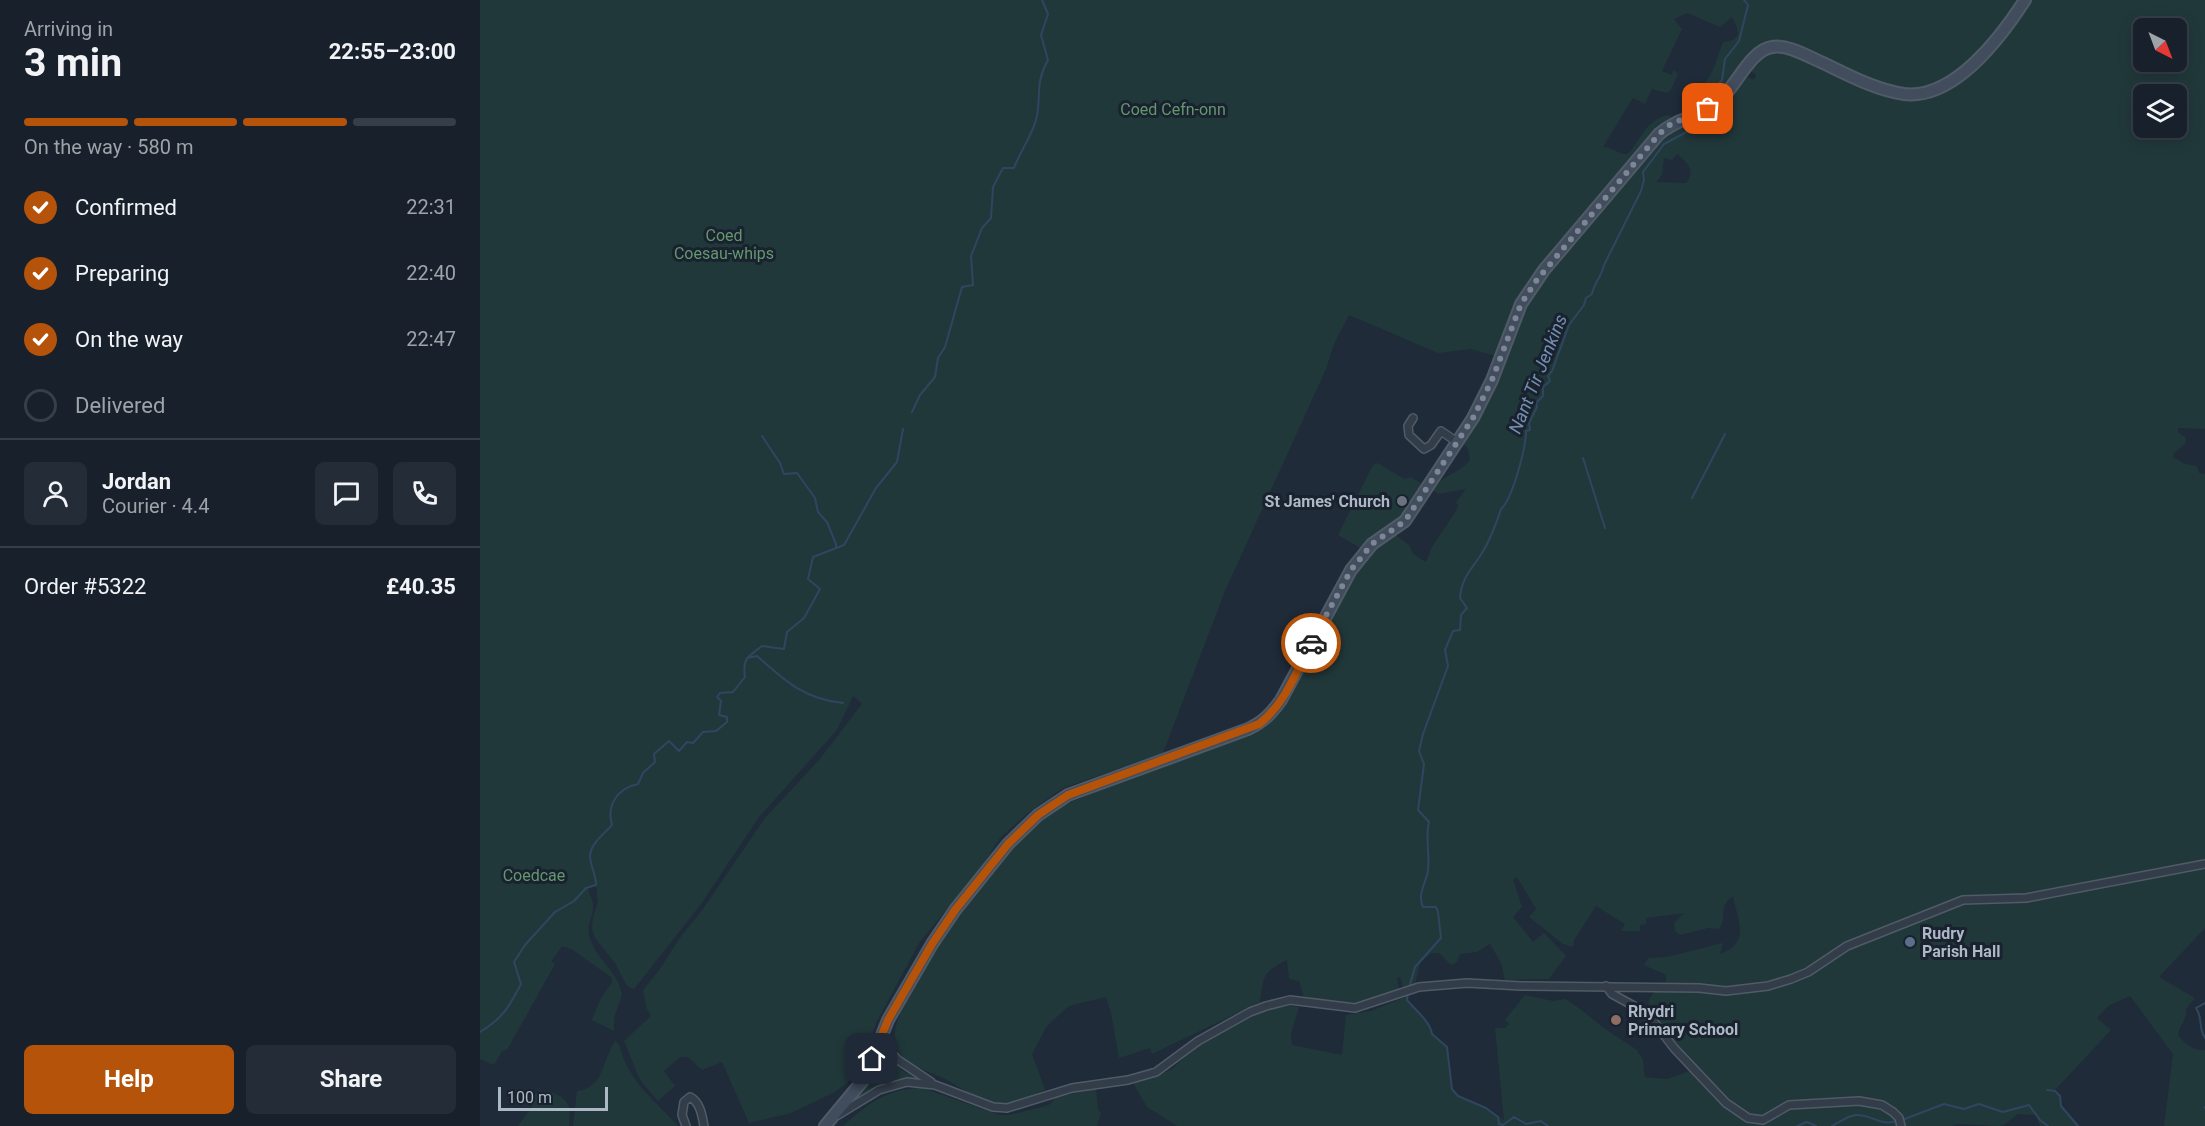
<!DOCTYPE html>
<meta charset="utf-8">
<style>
:root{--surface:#17202b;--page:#242d37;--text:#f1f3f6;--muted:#9ea3a9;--line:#363e47;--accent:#b45309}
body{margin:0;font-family:Roboto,sans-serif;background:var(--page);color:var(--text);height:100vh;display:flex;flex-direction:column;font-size:22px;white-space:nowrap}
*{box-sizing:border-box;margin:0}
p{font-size:20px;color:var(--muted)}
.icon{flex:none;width:33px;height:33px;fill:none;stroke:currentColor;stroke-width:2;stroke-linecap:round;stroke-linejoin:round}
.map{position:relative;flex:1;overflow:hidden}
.side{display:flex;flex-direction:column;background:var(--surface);width:480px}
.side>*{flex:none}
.needle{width:39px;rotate:138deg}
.controls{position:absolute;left:1653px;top:18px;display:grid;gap:12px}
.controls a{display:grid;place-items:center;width:54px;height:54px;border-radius:9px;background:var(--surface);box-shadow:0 3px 15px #0003,0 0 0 2px var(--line);font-size:30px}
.scale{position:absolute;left:18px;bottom:15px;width:110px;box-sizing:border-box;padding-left:6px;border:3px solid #adb8c6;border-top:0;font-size:16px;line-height:21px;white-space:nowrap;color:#adb8c6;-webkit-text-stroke:4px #19222e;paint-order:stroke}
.pin{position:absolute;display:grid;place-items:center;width:51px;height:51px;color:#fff;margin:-26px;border-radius:12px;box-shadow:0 3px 9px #0006}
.courier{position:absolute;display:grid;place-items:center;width:60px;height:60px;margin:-30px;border:4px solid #b45309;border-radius:50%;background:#fff;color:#222;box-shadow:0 2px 8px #0007}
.overview em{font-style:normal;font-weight:700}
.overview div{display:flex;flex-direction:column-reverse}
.overview{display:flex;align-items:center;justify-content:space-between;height:102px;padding:0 24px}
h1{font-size:39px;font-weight:700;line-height:45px}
.bar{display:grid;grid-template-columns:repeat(4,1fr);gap:9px 6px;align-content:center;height:72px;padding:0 24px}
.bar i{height:8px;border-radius:4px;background:var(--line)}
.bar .on{background:var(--accent)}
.bar p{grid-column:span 4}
.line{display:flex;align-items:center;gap:15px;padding:0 24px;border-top:2px solid var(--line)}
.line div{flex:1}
.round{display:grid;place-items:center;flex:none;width:63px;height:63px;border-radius:9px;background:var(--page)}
ol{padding:0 24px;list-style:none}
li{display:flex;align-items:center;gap:18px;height:66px}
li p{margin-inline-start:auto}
li .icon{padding:6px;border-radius:50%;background:var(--accent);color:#fff;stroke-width:4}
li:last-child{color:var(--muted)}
li i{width:33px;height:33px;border:3px solid var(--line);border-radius:50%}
.cta{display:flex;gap:12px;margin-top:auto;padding:12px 24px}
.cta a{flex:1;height:69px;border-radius:9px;background:var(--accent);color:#fff;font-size:24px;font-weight:700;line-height:69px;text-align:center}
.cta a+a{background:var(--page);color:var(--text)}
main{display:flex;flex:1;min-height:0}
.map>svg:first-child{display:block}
.green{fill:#21383b;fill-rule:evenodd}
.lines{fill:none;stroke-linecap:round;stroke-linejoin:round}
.stream{stroke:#304660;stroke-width:2}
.street-casing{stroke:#505b67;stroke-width:10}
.secondary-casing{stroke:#505b67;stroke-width:14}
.street{stroke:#333d4a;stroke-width:7}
.secondary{stroke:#414c5d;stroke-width:10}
.done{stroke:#7b8795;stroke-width:6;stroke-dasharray:0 10.8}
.route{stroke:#b45309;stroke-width:8}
.worship-dot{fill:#6b7280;stroke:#19222e;stroke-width:2}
.service-dot{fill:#5c6f8a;stroke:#19222e;stroke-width:2}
.education-dot{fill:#8d6e63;stroke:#19222e;stroke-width:2}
.labels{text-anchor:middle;stroke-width:6;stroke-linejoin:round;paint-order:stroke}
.park-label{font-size:16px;fill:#63986e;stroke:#19222e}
.poi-label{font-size:16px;font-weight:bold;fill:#adb8c6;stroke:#19222e;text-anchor:start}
.water-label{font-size:18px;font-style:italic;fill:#748fb1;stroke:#19222e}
</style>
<main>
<section class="side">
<div class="overview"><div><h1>3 min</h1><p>Arriving in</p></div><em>22:55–23:00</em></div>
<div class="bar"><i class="on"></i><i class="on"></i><i class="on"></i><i></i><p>On the way · 580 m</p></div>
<ol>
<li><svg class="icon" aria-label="check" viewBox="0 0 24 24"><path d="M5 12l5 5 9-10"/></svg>Confirmed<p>22:31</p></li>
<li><svg class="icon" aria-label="check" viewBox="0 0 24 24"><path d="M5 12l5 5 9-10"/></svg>Preparing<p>22:40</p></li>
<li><svg class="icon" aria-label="check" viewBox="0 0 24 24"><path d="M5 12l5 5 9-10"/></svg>On the way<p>22:47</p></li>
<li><i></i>Delivered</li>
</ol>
<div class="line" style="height:108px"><a class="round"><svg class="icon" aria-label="person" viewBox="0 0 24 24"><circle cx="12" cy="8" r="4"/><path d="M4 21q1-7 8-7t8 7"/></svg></a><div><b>Jordan</b><p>Courier · 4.4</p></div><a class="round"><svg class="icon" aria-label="chat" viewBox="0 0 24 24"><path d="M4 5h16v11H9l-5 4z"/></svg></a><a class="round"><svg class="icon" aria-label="phone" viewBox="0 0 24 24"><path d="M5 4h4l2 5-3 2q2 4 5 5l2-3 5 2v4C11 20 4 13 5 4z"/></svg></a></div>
<div class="line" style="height:78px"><div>Order #5322</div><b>£40.35</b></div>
<div class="cta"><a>Help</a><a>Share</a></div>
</section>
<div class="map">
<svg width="1725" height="1126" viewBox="0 0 1725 1126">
<rect width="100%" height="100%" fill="#1f2b39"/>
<path class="green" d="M 0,0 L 1725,0 L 1725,429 L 1698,428 L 1698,432 L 1706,438 L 1705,444 L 1694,453 L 1693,457 L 1705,464 L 1717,466 L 1719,473 L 1725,474 L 1725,928 L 1679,977 L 1715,998 L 1706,1009 C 1707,1021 1699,1025 1698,1036 C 1706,1044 1713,1051 1725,1050 L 1725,1126 L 1684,1126 L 1693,1054 L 1650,996 L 1628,1006 L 1617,1018 L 1631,1030 L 1575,1090 L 1580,1096 L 1581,1106 L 1598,1126 L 1560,1126 L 1556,1115 L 1538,1114 L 1524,1125 L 1519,1126 L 1477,1124 L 1471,1126 L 697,1126 L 667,1107 L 653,1083 L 691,1070 L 718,1045 L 781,1012 L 804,1005 L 819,1007 L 811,1034 L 812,1045 L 862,1055 L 866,1015 L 891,1011 L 928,996 L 927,1000 C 936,1011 950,1021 952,1034 L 967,1047 L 972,1089 L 978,1096 L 1006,1108 L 1024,1120 L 1015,1028 L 1026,1028 L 1029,1023 L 1025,1020 L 1045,995 L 1073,1001 L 1086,999 L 1104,1012 L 1125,1029 L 1157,1050 L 1163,1060 L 1165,1077 L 1187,1079 L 1218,1068 C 1209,1054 1165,1016 1169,1000 C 1170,997 1172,995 1174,992 L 1187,990 L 1238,993 L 1238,990 L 1186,987 L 1186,975 L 1164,965 L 1169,958 L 1187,957 L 1243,943 L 1240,954 C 1271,942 1258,922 1253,896 C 1237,908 1248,917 1239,929 L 1228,928 L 1200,935 L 1195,931 L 1194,923 L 1204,913 L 1166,918 L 1166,924 L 1160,925 L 1160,931 L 1141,931 L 1145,924 L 1116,906 L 1094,940 L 1093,947 L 1083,944 L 1049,917 L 1056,909 L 1037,877 L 1033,880 L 1042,907 L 1033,917 L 1053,942 L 1064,933 L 1086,956 L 1069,979 L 1025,980 L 1021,963 L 1010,944 L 997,952 L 980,954 L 977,962 L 971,965 L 959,953 L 951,953 L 940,963 L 934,989 L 924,991 L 920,977 L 917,978 L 919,988 L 917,990 L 881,1003 L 866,1004 L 824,998 L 819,981 L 809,979 L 807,960 C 782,973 784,975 780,1002 L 672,1054 L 670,1048 L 639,1058 L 631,1013 L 626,997 L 589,1006 L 567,1026 L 552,1054 L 565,1090 C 554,1095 540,1103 527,1104 C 505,1107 479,1085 461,1077 C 444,1069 421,1065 415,1044 C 404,1007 522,842 555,821 C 583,803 615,793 645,780 C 675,768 703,754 734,744 C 751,738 769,735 785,727 L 797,715 L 877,567 L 894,547 L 916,535 L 930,546 L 933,554 L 946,562 L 952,547 L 976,511 L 978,505 L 976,502 L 986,489 L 958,494 L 952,490 C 961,475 979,474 990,460 C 989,451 988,443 977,442 L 993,418 L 998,420 L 1005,409 L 1018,378 L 1036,328 L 1052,294 L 1083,253 L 1152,174 L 1147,168 L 1081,242 L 1045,286 L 1016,356 L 991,349 L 958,353 L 869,315 L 854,344 L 846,369 L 745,591 L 683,753 L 583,788 L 549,812 L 520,838 L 502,866 L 439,943 L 396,1023 L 383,1062 L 368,1082 L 355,1092 L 311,1113 L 269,1123 L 242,1062 L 222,1070 L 208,1057 L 200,1057 L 184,1071 L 195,1086 L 178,1101 L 160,1080 L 144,1041 L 171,1016 L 167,1009 L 163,990 L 180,969 L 199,939 L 223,909 L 285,818 L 339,760 L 382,704 L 373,696 L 357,730 L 279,817 L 221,904 L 154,989 L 147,986 L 135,963 L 115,938 L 112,929 L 113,917 L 118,902 L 116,885 L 109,887 C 108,895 113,898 113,905 C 114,917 105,924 110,938 C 116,960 138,970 142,995 L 134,1018 L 134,1031 L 112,1020 L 120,1000 L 132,982 L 132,978 L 93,950 L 82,946 L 71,962 L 75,964 L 27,1050 L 22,1051 L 14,1065 L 0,1059 ZM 1207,13 L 1240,27 L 1252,17 L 1257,28 L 1258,35 L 1253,40 L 1243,42 L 1233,70 L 1215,101 L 1221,106 L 1241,93 L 1263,61 L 1274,63 L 1269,70 L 1276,75 L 1274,80 L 1265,76 L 1241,106 L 1193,128 L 1191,124 L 1193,119 L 1188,115 C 1162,120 1156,152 1146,154 C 1140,155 1132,147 1123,147 L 1153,98 L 1165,104 L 1172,89 L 1187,93 L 1191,90 L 1198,74 L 1194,70 L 1191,75 L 1182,71 L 1202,29 L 1194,19 ZM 1664,28 L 1696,28 L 1696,62 L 1664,62 ZM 1664,94 L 1696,94 L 1696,128 L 1664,128 ZM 1197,154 C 1208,162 1216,172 1206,183 L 1176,182 L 1182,175 L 1184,158 L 1192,160 Z
M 898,463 L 924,479 L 931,477 L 945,486 L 924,518 L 884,550 L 858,535 L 893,465 Z
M 135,1041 L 139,1044 C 149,1083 173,1098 198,1126 L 93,1126 L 97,1091 C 124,1088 122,1061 135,1041 Z
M 401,1049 L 423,1071 L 436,1077 C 410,1081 389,1092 367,1105 Z
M 442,1088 L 520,1115 L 530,1115 L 569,1105 L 576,1097 L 616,1089 L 618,1109 L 621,1113 L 617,1126 L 363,1126 C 389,1103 406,1089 442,1088 Z
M 71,1092 C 90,1099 91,1107 89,1126 L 38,1126 L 53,1105 L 55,1094 Z"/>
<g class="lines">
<path class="stream" d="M 1230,102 L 1232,92 L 1242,80 L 1245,59 L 1259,41 L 1268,5 L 1264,0
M 432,412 L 440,395 L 455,377 L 458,358 L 465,347 L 482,287 L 493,285 L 491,256 L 502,228 L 511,218 L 513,187 L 523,168 L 534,168 C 540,152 552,135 556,120 C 562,98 554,84 568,60 L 561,35 L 568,14 L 562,0
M 282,436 L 300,463 L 304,474 L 317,473 L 335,498 L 338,512 L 347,522 L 356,544 L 356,548
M 1103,458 L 1125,528
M 1212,498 L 1245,434
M 267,658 L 277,656 C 305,681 324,699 363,703
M 929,988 L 935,967 L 961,938 L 958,912 L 956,907 L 943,907 C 937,893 946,884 948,870 C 950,854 945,838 949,822 L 938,810 L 944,764 L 939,751 L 943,734 L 968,666 L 965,650 L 973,631 L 980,630 L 981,615 L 987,608 L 980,598 C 981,579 991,570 1000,556 C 1008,545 1017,522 1021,509 C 1032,500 1046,448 1046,431 L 1050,430 L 1049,423 L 1057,407 L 1056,403 L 1063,396 L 1063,387 L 1070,381 L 1068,376 L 1072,371 L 1089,325 L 1104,305 L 1106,298 L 1112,294 C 1114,283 1121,278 1124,265 L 1161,191 L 1164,180 L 1163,172 L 1184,144 L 1214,128 L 1223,115
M 928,993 L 927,1000 C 936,1011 950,1021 952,1034 L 967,1047 L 972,1089 L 978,1096 L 1006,1108 L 1018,1117 L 1019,1124 L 1023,1125 L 1034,1117 L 1046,1124 L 1061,1121 L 1068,1126
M 1725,1003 L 1716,1008 C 1723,1017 1718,1028 1725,1038
M 0,1032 C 23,1018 29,1007 41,984 L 34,962 L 45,945 L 75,912 L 94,901 L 106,888 L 116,885 C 116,874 110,865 110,856 C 110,844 125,833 132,825 C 126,805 138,788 158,784 L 163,773 L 175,762 L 174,754 L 189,741 L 199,751 L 207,742 L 213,743 L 223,732 L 236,731 L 247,722 L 247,717 L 239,715 L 241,701 L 237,697 L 240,693 L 253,692 L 265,677 C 262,658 268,657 282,646 L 304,649 L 307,632 L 324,618 L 340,589 L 328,579 L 333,557 L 364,545 L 396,488 L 417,462 L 423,429
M 1567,1090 L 1575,1091 L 1580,1096 L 1581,1106 L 1598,1126
M 1725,1107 L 1725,1108
M 1422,1120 L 1464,1104 L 1484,1109 L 1499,1104 L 1523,1112 L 1549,1105 L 1560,1120 L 1568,1126
M 1317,1126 L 1327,1122 L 1336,1126
M 1352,1126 C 1360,1122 1370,1114 1379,1115 C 1394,1116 1400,1126 1417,1121"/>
<g class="street-casing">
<path id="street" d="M 933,418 L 928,426 L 929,435 L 944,449 L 951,445 L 961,431 L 977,442
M 1126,986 L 1132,994 L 1154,1006 L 1174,1022 L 1194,1048 L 1246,1103 L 1268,1118 L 1283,1120 L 1309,1105 L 1379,1101 L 1402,1105 L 1413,1112 L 1419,1118 L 1421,1126
M 400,1041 L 418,1060 L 451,1082
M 358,1115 L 399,1090 L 427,1082 L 455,1085 L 513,1107 L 527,1108 L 592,1088 L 648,1080 L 676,1072 L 718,1041 L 770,1012 L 786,1006 L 810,1000 L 875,1008 L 939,987 L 987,983 L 1041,986 L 1219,988 L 1246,991 L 1288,986 L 1311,979 L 1328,972 L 1367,946 L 1483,900 L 1546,898 L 1725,864
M 206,1126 L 202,1115 L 204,1102 L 210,1097 C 220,1102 222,1115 224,1126"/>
</g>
<g class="secondary-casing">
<path id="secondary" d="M 345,1126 L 385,1078 L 408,1020 L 452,944 L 475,910 L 528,844 L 558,815 L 588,795 L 768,729 C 783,722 791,714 801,700 L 871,570 L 892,544 L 925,521 L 993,418 L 1012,380 L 1041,304 L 1064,270 L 1179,134 C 1198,117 1225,116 1242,98 C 1257,84 1271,50 1292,47 C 1308,44 1329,57 1343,63 C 1368,75 1396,90 1424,94 C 1474,100 1521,37 1545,0"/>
</g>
<use href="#street" class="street"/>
<use href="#secondary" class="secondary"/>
</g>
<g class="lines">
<path class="done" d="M 831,643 L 871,570 L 892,544 L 925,521 L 993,418 L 1012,380 L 1041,304 L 1056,281 L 1179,134 L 1191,124 L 1228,109"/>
<path class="route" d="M 392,1059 L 408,1020 L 452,944 L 475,910 L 528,844 L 558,815 L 588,795 L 779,724 C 805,704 817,671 831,643"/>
</g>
<circle class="worship-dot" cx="922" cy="501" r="6"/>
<circle class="service-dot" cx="1430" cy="942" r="6"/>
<circle class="education-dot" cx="1136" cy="1020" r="6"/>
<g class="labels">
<g class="park-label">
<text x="693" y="115">Coed Cefn-onn</text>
<text x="244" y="241">Coed<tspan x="244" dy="18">Coesau-whips</tspan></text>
<text x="54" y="881">Coedcae</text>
</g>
<g class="poi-label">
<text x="910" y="507" text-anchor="end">St James' Church</text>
<text x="1442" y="939">Rudry<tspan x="1442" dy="18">Parish Hall</tspan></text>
<text x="1148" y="1017">Rhydri<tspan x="1148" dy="18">Primary School</tspan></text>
</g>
<g class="water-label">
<text transform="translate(1058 374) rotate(-68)" y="6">Nant Tir Jenkins</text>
</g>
</g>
</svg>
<div class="controls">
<a><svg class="needle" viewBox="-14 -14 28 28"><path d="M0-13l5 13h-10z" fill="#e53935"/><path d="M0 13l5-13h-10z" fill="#9ea3a9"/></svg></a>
<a><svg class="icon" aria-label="layers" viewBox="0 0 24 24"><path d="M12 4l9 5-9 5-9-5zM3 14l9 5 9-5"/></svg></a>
</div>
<div class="scale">100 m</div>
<div class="pin" style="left:1228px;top:109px;background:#ea580c"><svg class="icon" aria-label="bag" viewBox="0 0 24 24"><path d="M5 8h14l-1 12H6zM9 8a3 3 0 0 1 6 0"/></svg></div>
<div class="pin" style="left:392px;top:1059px;background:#1f2937"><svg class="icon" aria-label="home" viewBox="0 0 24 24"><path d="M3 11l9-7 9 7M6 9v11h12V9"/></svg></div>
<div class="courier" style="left:831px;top:643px"><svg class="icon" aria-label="car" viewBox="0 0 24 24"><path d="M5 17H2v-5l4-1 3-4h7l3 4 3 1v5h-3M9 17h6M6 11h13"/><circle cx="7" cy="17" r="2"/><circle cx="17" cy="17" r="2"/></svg></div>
</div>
</main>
